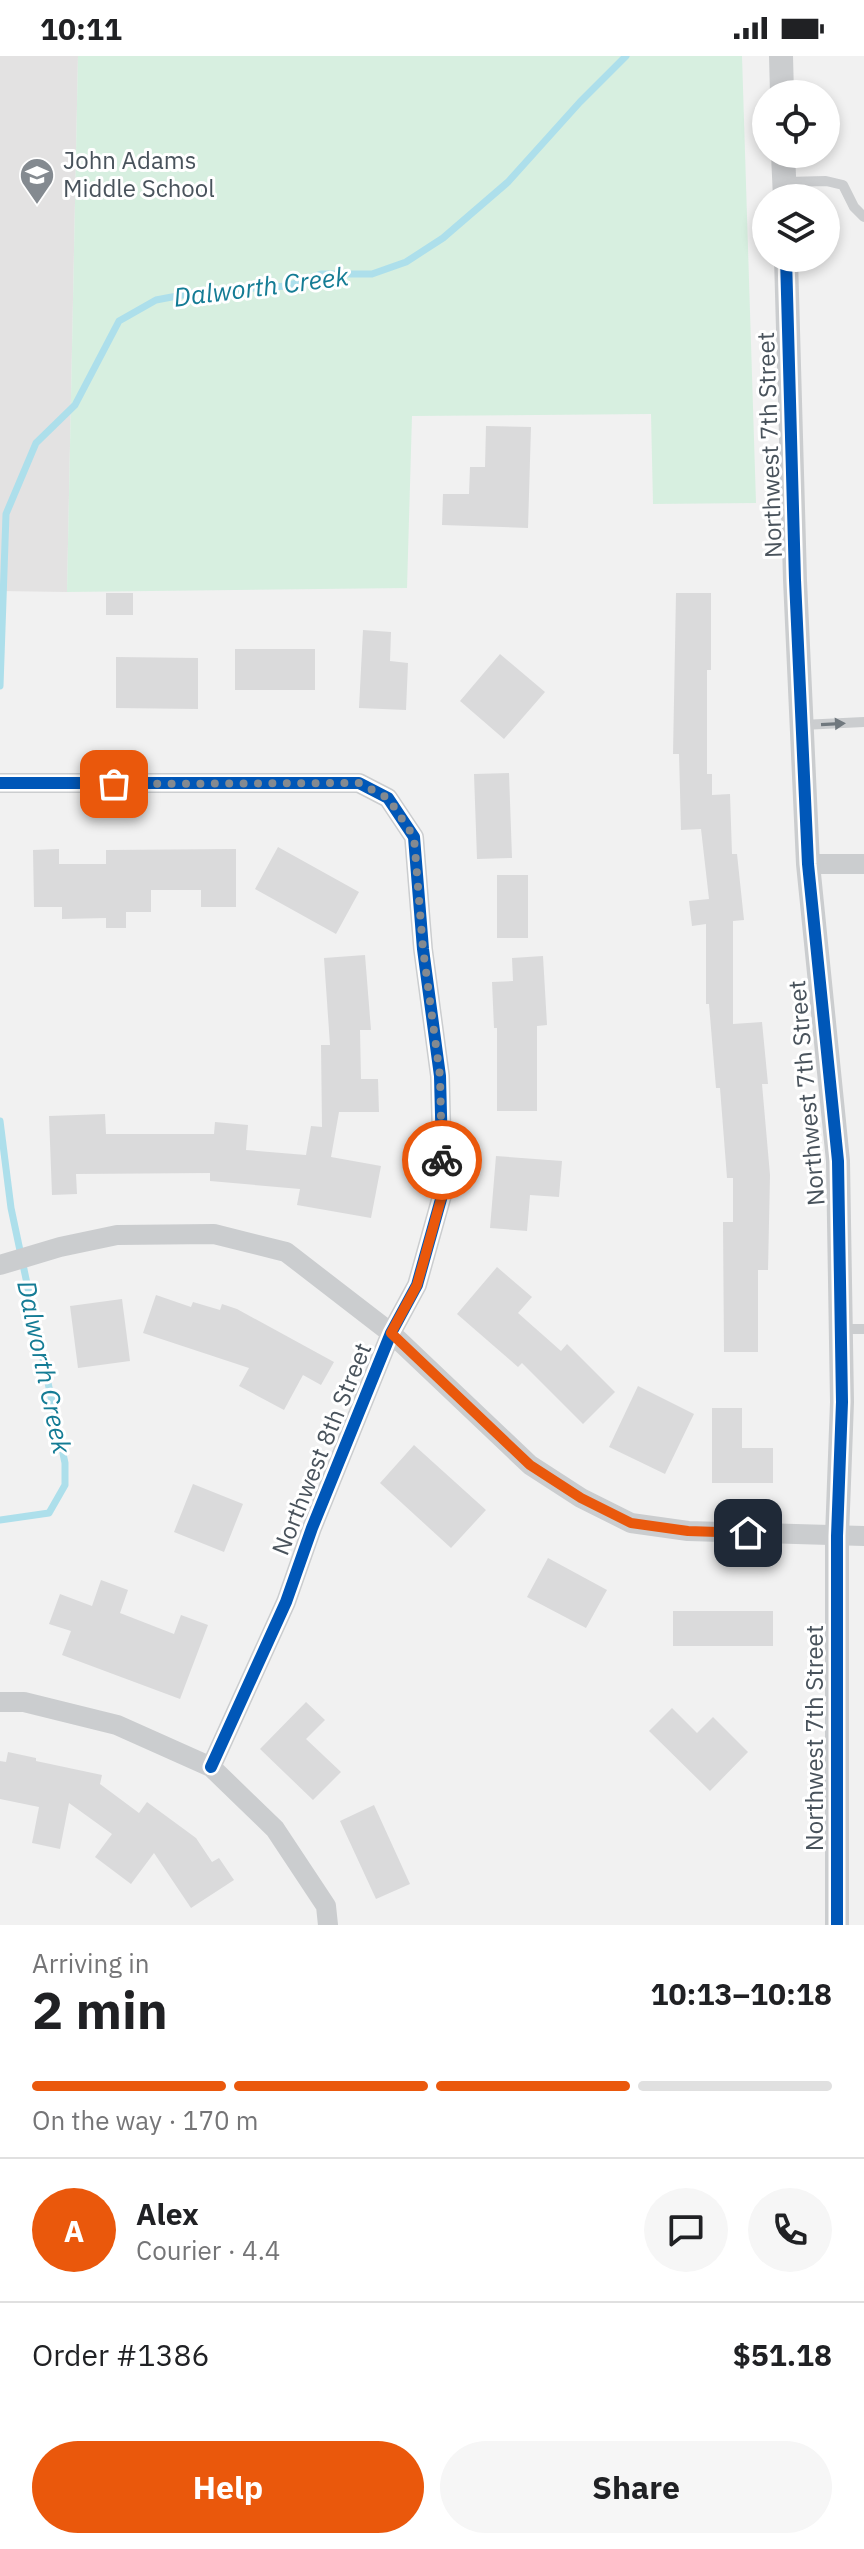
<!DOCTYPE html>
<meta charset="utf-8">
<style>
:root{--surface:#fff;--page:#f6f6f6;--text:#202124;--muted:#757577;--line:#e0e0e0;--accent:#ea580c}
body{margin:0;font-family:"IBM Plex Sans",sans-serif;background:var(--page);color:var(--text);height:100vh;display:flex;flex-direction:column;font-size:30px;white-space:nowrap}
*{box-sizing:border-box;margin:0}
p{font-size:26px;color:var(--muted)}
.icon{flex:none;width:44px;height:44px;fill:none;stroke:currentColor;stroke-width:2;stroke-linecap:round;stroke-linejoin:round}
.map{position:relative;height:1869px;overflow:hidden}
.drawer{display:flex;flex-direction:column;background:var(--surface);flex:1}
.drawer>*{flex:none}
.fabs{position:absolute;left:752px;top:24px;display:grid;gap:16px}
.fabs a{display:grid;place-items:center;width:88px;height:88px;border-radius:50%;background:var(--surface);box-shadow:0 4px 12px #0003;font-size:40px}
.pin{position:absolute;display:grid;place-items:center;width:68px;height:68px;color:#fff;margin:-34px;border-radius:16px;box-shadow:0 4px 12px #0006}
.courier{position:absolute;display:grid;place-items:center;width:80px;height:80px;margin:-40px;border:6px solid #ea580c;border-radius:50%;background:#fff;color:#222;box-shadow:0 2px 10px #0007}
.summary em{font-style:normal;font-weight:800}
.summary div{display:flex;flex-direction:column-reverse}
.summary{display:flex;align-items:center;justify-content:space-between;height:136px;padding:0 32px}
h1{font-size:52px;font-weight:800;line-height:60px}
.bar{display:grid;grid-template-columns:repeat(4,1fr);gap:12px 8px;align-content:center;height:96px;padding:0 32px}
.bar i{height:10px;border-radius:6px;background:var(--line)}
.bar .current{background:var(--accent)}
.bar p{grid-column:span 4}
.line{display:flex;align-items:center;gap:20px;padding:0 32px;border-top:2px solid var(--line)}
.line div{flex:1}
.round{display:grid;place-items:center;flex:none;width:84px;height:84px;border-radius:42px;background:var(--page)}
.primary-button{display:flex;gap:16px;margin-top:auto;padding:16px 32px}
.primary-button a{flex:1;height:92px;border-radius:48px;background:var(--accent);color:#fff;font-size:32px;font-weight:800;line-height:92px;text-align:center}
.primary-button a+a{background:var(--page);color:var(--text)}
.status{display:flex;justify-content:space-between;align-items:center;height:56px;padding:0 40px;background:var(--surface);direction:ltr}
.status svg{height:22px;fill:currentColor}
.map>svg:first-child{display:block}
.education{fill:#e3e2e2}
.green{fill:#d7efe0}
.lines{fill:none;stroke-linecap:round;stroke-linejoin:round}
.stream{stroke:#addfeb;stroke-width:7}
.building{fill:#dadadb}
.service{stroke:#cbcdcf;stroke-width:10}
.minor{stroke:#cbcdcf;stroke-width:20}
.tertiary{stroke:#cbcdcf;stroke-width:24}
.cycleway-casing{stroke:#fff;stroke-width:17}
.cycleway{stroke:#0057b8;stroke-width:12}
.oneway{fill:#70787e}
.done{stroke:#848a90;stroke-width:8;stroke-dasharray:0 14.4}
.route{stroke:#ea580c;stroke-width:10}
.labels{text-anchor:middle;stroke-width:6;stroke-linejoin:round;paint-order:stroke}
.poi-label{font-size:24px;fill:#49535c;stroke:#fff;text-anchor:start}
.street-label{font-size:24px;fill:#49535c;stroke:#fff}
.water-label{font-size:26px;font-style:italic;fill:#147c95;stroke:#fff}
</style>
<div class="status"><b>10:11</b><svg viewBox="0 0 49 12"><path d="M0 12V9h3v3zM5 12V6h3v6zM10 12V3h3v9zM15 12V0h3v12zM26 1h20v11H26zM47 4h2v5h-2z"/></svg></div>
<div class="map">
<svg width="864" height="1869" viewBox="0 0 864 1869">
<rect width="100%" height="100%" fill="#f1f1f1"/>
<path class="education" d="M 0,0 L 78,0 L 67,536 L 0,535 Z"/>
<path class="green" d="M 78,0 L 742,0 L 756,447 L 653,448 L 651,358 L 412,360 L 407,532 L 67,536 Z"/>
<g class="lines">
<path class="stream" d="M 0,630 L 6,458 L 36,387 L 75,349 L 119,265 L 156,244 L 198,236 L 287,230 L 321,218 L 372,218 L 406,206 L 443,182 L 508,126 L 580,46 L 626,0
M 0,1065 L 11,1152 L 65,1407 L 65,1429 L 49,1457 L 0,1464"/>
</g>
<path class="building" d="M 486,370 L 531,371 L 528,472 L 442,469 L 443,438 L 469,438 L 470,411 L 485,411 Z
M 106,537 L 133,537 L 133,559 L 106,559 Z
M 676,537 L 711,537 L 711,614 L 707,614 L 707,718 L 712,718 L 712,739 L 730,738 L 732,798 L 737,798 L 744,864 L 733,865 L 733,968 L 762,966 L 768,1028 L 762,1028 L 770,1119 L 768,1214 L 758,1214 L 758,1296 L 724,1296 L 723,1166 L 733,1166 L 733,1122 L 727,1122 L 720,1032 L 716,1032 L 709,948 L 706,948 L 706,868 L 692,870 L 689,845 L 709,843 L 701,773 L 681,774 L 679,698 L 673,698 Z
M 363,574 L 391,576 L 390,605 L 408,607 L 406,654 L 359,652 Z
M 235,593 L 315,593 L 315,634 L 235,634 Z
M 500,598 L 545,636 L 504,683 L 460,645 Z
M 116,601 L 198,602 L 198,653 L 116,652 Z
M 509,717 L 512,802 L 477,803 L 474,718 Z
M 278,791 L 359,836 L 336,878 L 255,833 Z
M 59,793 L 59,808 L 106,808 L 106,794 L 236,793 L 236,851 L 201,851 L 201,834 L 151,834 L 151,856 L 126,856 L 126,872 L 106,872 L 106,862 L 62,863 L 62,851 L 34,851 L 33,794 Z
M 497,819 L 528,819 L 528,882 L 497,882 Z
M 365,899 L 371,974 L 360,974 L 361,1023 L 378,1023 L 379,1056 L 339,1056 L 331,1101 L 381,1110 L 371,1162 L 297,1149 L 300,1133 L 210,1125 L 210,1117 L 76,1118 L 77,1138 L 52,1139 L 49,1060 L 105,1058 L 106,1078 L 214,1078 L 215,1066 L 248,1069 L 246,1094 L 306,1099 L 311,1070 L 322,1071 L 321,989 L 330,989 L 324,902 Z
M 543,900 L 547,969 L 537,970 L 537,1055 L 497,1055 L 497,972 L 494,972 L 492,926 L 513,925 L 512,902 Z
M 496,1100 L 562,1105 L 559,1141 L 530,1139 L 527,1175 L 490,1172 Z
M 497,1211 L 532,1241 L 518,1257 L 561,1295 L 567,1288 L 615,1336 L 583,1368 L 522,1307 L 518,1311 L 457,1258 Z
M 156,1239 L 191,1251 L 193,1246 L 220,1254 L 222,1248 L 237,1253 L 334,1306 L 321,1329 L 303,1319 L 284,1354 L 239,1330 L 249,1312 L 143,1277 Z
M 122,1243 L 130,1305 L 78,1312 L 70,1250 Z
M 638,1330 L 694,1358 L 665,1418 L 609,1391 Z
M 712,1352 L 742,1352 L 742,1392 L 773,1392 L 773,1427 L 712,1427 Z
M 414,1389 L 486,1454 L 451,1492 L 380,1427 Z
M 193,1428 L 243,1448 L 224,1496 L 174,1476 Z
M 548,1502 L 607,1534 L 586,1572 L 527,1541 Z
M 101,1524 L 128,1534 L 120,1557 L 174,1578 L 181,1559 L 208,1569 L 180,1643 L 62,1599 L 71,1575 L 49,1568 L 60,1538 L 92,1550 Z
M 673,1555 L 773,1555 L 773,1590 L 673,1590 Z
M 306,1646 L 325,1664 L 306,1683 L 341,1716 L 313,1744 L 260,1693 Z
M 672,1652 L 697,1677 L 713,1661 L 748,1696 L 710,1735 L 649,1675 Z
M 8,1696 L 36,1702 L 36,1705 L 102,1719 L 100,1728 L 139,1757 L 147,1746 L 196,1782 L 212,1806 L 219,1802 L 234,1824 L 191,1852 L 154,1797 L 131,1828 L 95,1801 L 112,1778 L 69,1747 L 60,1793 L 32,1787 L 39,1751 L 0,1743 L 0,1705 L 6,1706 Z
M 374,1749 L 410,1828 L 376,1843 L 340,1765 Z"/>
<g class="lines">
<path class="service" d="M 786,126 L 826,125 L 843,129 L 854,151 L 864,161
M 802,669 L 864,666
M 843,1273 L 864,1273"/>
<path class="minor" d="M 0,727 L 359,727 L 388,742 L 414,781 L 423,893 L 440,1020 L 443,1136 L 417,1229 L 391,1277 L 312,1472 L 286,1546 L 211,1711
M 808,808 L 864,808
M 0,1209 L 60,1191 L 117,1179 L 214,1178 L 286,1196 L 391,1277 L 530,1409 L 581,1442 L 631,1467 L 688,1475 L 864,1480
M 0,1646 L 24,1646 L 117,1669 L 211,1711 L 275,1773 L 326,1850 L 328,1869"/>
<path class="tertiary" d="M 781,0 L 782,38
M 783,98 L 785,142
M 786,202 L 795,524 L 808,808 L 838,1105 L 842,1346 L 837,1480 L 837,1869"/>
<g class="cycleway-casing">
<path id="cycleway" d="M 786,202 L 795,524 L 808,808 L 838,1105 L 842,1346 L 837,1480 L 837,1869
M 0,727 L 359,727 L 388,742 L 414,781 L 423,893 L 440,1020 L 443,1136 L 417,1229 L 391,1277 L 312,1472 L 286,1546 L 211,1711"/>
</g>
<use href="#cycleway" class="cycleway"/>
</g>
<defs><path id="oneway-solid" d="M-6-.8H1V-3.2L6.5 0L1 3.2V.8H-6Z" transform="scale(2)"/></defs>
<use class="oneway" href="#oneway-solid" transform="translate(833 668) rotate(-3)"/>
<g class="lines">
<path class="done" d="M 114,728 L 359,727 L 388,742 L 414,781 L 423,893 L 440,1020 L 442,1104"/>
<path class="route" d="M 442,1104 L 443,1136 L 417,1229 L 391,1277 L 530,1409 L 581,1442 L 631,1467 L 688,1475 L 748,1477"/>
</g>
<defs>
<g id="school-pin" transform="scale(1.8)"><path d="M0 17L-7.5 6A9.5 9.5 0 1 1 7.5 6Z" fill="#848a90" stroke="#fff"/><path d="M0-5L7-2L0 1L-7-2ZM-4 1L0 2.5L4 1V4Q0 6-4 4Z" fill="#fff"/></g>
</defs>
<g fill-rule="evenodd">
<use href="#school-pin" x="37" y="119"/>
</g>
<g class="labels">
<g class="poi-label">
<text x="63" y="113">John Adams<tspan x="63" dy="28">Middle School</tspan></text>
</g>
<g class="street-label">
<text transform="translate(770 389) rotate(-92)" y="8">Northwest 7th Street</text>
<text transform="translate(807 1037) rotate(-95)" y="8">Northwest 7th Street</text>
<text transform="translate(322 1393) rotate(-68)" y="8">Northwest 8th Street</text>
<text transform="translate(815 1682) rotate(-90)" y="8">Northwest 7th Street</text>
</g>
<g class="water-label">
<text transform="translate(261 231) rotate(-7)" y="9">Dalworth Creek</text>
<text transform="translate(44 1311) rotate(78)" y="9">Dalworth Creek</text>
</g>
</g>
</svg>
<div class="fabs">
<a><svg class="icon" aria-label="locate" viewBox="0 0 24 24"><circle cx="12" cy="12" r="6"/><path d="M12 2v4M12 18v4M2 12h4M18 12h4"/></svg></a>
<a><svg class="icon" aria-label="layers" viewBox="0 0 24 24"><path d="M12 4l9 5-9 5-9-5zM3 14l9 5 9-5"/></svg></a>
</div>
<div class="pin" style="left:114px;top:728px;background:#ea580c"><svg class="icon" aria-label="bag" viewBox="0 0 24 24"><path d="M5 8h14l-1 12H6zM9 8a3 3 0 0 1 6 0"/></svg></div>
<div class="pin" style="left:748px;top:1477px;background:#1f2937"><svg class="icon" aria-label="home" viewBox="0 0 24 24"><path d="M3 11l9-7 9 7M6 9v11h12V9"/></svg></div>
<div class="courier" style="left:442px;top:1104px"><svg class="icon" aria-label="bike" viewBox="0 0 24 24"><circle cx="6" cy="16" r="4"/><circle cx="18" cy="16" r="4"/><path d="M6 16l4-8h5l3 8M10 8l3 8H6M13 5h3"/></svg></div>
</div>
<section class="drawer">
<div class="summary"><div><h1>2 min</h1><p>Arriving in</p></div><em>10:13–10:18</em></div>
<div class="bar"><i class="current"></i><i class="current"></i><i class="current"></i><i></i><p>On the way · 170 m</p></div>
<div class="line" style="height:144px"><b class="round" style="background:var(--accent);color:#fff">A</b><div><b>Alex</b><p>Courier · 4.4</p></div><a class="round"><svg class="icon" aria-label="chat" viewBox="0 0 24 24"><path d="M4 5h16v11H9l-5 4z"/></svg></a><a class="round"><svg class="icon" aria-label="phone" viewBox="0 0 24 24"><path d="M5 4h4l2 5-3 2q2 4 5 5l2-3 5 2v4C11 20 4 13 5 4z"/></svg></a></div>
<div class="line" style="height:104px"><div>Order #1386</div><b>$51.18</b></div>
<div class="primary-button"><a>Help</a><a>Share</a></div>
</section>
